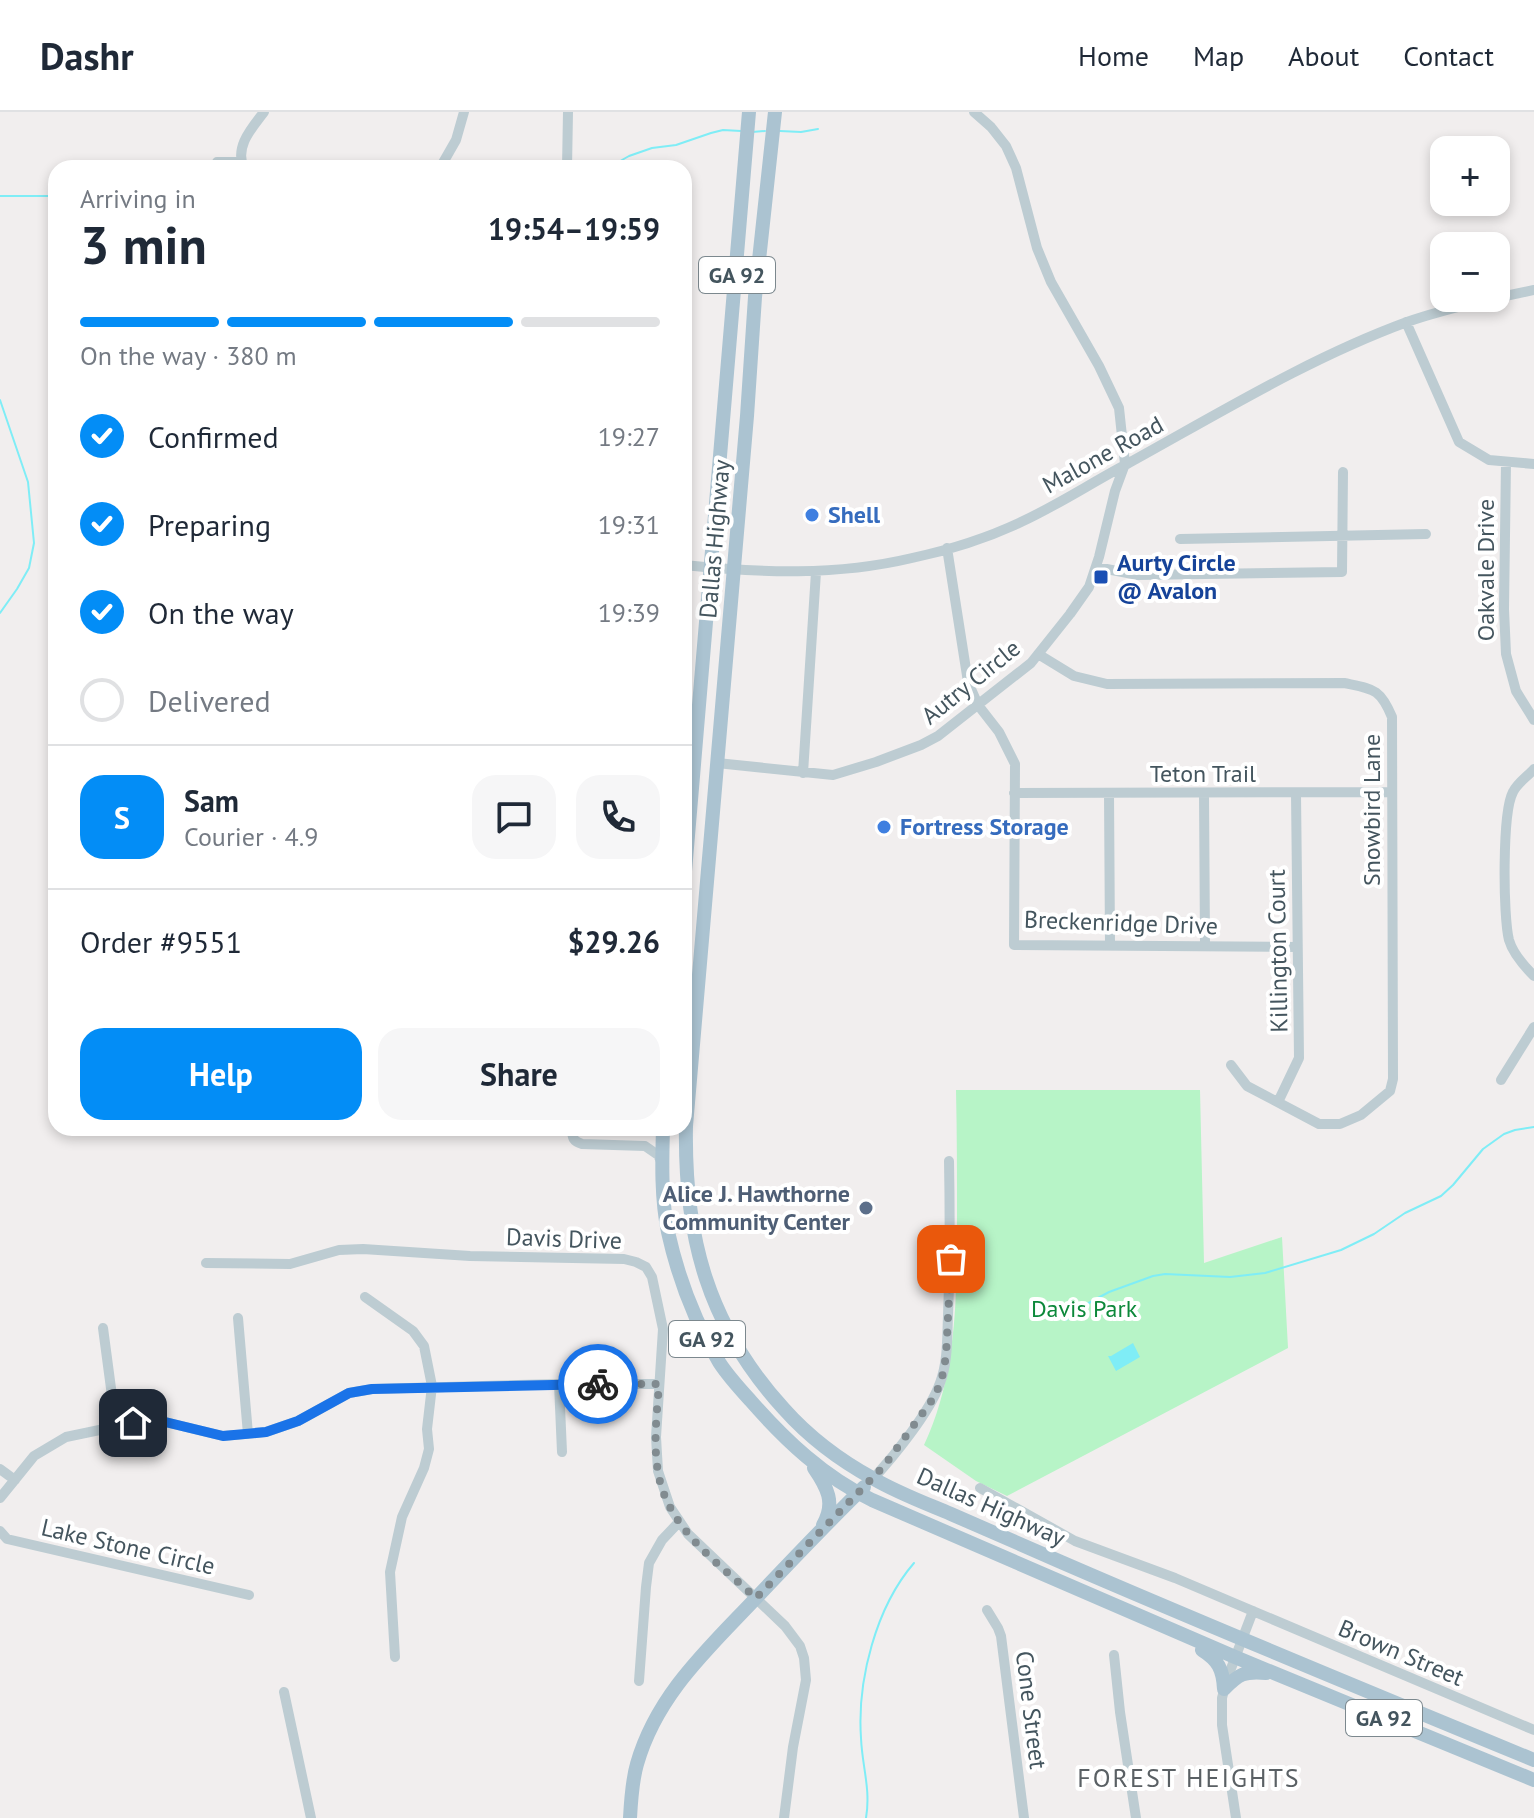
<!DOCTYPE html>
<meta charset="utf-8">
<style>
:root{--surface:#fff;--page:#f6f6f7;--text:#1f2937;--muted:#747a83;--line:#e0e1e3;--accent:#038df6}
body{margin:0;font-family:"PT Sans",sans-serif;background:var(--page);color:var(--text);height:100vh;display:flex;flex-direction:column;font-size:30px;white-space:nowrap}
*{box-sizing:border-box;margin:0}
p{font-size:26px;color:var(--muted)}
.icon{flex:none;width:44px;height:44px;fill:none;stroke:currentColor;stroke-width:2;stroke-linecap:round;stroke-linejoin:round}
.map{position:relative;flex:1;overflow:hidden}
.details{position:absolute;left:48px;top:48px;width:644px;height:976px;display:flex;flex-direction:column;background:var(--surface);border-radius:24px;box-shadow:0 4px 12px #0003}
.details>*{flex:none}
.tools{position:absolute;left:1430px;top:24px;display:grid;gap:16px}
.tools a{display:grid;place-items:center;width:80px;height:80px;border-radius:16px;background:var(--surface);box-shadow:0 4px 12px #0003;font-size:40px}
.pin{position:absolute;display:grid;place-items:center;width:68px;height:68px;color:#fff;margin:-34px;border-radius:16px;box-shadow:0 4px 12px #0006}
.courier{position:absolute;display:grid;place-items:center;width:80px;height:80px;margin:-40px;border:6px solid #1a73e8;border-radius:50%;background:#fff;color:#222;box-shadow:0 2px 10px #0007}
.headline em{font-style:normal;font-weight:700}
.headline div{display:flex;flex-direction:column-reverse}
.headline{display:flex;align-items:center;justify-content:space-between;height:136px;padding:0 32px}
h1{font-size:52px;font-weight:700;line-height:60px}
.bar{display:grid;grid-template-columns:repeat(4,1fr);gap:12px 8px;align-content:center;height:96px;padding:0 32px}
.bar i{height:10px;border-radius:6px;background:var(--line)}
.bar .on{background:var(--accent)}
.bar p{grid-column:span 4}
.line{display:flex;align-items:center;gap:20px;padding:0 32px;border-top:2px solid var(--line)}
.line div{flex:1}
.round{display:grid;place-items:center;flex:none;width:84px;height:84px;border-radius:24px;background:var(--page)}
ol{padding:0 32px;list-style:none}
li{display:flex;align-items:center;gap:24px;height:88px}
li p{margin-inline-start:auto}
li .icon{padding:8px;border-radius:50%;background:var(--accent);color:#fff;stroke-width:4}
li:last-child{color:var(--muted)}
li i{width:44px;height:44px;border:4px solid var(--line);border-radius:50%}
.primary-button{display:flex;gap:16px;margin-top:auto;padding:16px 32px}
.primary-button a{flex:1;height:92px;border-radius:24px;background:var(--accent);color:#fff;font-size:32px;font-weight:700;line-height:92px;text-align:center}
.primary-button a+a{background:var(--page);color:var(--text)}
header{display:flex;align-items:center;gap:48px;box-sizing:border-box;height:112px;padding:0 40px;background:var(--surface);border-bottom:2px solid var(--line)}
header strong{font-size:38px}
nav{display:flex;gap:44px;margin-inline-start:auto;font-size:28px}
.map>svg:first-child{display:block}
.green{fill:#b7f4c7}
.water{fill:#7fedf6}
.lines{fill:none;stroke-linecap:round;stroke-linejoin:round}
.stream{stroke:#7fedf6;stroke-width:2}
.minor{stroke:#bdccd2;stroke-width:10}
.major{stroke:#abc3d1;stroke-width:14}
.done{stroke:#818b90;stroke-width:8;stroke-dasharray:0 14.4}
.route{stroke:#1a73e8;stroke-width:10}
.shop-dot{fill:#3f7fe0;stroke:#fff;stroke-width:3}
.transit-dot{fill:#1a4fb4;stroke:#fff;stroke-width:3}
.service-dot{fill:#5c6f8a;stroke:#fff;stroke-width:3}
.labels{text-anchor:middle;stroke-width:8;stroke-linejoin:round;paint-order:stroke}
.shield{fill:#fff;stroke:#7c888e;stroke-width:2}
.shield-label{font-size:22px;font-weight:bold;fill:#44555e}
.street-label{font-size:24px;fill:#44555e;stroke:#fff}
.shop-label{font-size:24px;font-weight:bold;fill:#366cbe;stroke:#fff;text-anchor:start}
.transit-label{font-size:24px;font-weight:bold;fill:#164399;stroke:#fff;text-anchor:start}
.service-label{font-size:24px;font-weight:bold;fill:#4e5e75;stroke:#fff;text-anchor:end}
.park-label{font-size:24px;fill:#0c883a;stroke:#fff}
.neighbourhood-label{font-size:26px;letter-spacing:2px;fill:#5a6064;stroke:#fff}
</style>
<header>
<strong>Dashr</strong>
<nav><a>Home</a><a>Map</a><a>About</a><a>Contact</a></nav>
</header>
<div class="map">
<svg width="1534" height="1706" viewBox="0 0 1534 1706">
<rect width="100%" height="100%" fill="#f1eeee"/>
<path class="green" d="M 956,978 L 1200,978 L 1204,1151 L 1282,1125 L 1288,1236 L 1007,1384 L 976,1369 L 924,1333 C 957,1263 957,1184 957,1108 C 957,1065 957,1022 956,978 Z"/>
<path class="water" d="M 1133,1231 L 1140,1245 L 1116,1259 L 1108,1244 L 1111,1244 Z"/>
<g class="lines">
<path class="stream" d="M 780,19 L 801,20 L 818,17
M 752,20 L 765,19
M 608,56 L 629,44 L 652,36 L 676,33 L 711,21 L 723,18 L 741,19
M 0,84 L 56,84
M 0,288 L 28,370 L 34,431 L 29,456 L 17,477 L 0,501
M 1066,1208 L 1085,1193 L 1109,1180 L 1153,1164 L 1165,1162 L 1230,1165 L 1265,1161 L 1341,1138 L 1374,1122 L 1405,1101 L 1441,1084 L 1453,1073 L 1483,1037 L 1504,1022 L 1515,1018 L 1534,1015
M 866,1706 C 871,1677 862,1654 861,1626 C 857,1568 876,1495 914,1451"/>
<path class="minor" d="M 217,50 L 241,50
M 244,56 C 234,35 252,16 264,0
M 440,56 L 456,28 L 464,0
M 567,56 L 568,0
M 1496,186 L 1534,178
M 1406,210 L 1459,330 L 1489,348 L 1534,352
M 1506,350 L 1504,497 L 1506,542 L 1516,579 L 1534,608
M 1180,427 L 1426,422
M 947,436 L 968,570 L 978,593 L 999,620 L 1015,652 L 1014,833 L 1297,835
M 684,453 C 761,461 836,464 912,446 C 949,438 987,426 1021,410 C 1058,393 1091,371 1127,352 C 1218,302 1309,246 1407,210 C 1435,200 1465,193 1494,186
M 1096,455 L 1138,463 L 1342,460 L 1343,360
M 1038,542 L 1074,564 L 1107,572 L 1344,571 C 1373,577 1380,576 1392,605 L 1393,967 L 1390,979 L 1361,1003 L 1340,1012 L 1319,1012 L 1247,974 L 1231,953
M 717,651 L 833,663 L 876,650 L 921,633 L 938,624 L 1031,551 L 1070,502 L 1089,475 L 1099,445 L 1115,379 L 1125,352 L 1119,296 L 1099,254 L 1051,170 L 1037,136 L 1016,56 L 1006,34 L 991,15 L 974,0
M 1534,657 C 1528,664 1517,671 1513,680 C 1502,700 1503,805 1509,828 C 1513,842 1524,854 1534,864
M 803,661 L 816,460
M 1014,681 L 1392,680
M 1109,682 L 1110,833
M 1204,682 L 1205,833
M 1501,968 L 1534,915
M 1278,990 L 1299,946 L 1296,682
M 572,1016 C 572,1026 573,1029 582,1032 L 645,1034 L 658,1043 L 662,1051
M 206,1151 L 290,1152 L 339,1138 L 363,1137 L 470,1144 L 624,1147 L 636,1150 L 646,1155 L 652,1165 L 663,1217 L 656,1325 L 658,1359 L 670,1395 L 688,1422 L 785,1514 L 800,1534 L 804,1546 L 806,1568 L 793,1635 L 784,1706
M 365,1185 L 413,1219 L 424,1234 L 432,1274 L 427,1317 L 429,1337 L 424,1356 L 402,1405 L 390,1460 L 395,1545
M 238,1206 L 248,1322
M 103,1216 L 116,1314
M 559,1272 L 562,1340
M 0,1357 L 15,1368
M 873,1367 C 894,1344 930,1300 940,1271 C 948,1250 947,1226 948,1204 C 950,1152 950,1101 949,1049
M 980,1376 L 1075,1429 L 1175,1466 L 1534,1618
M 0,1386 L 34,1344 L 66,1325 L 133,1311 L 161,1309 L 223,1324 L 266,1320 L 298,1309 L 349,1281 L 372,1277 L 559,1272 L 659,1272
M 0,1419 L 7,1427 L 249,1483
M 987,1498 L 998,1516 L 1001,1524 L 1024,1706
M 1114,1543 L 1120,1600 L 1136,1706
M 639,1569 L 646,1475 L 649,1451 L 662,1428 L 679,1410
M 284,1580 L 311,1706
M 1236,1706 L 1222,1613 L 1222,1586 L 1227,1567 L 1253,1499"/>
<path class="major" d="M 775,0 L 755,185 L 747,304 L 686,1014 C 684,1125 708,1214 784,1297 C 808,1324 841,1349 874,1367 C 898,1381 925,1391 951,1402 C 987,1418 1024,1434 1061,1450 C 1218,1518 1376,1583 1534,1648
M 684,771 L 749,0
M 663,1016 C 662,1050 661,1086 668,1120 C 678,1165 695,1210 719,1250 C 728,1264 739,1276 750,1288 C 785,1328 824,1365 872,1388 L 1235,1545 L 1534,1668
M 814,1356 C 827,1375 836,1391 823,1413
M 1202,1538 C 1218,1548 1223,1557 1224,1577
M 1224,1577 C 1239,1562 1244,1559 1266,1561
M 630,1706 C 631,1688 632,1669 637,1652 C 657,1582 709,1536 757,1485 C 792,1448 827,1411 864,1375"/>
</g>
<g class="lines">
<path class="done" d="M 598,1272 L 659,1272 C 657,1301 653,1331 658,1360 C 667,1416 718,1451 756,1486 L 884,1354 L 935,1284 L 942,1266 L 946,1244 L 951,1147"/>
<path class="route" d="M 133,1311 L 161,1309 L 223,1324 L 266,1320 L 298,1309 L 349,1281 L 372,1277 L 598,1272"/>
</g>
<g class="shop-dot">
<circle cx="812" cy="403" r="8"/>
<circle cx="884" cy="715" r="8"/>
</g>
<rect class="transit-dot" x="1093" y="457" width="16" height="16" rx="4"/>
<circle class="service-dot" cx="866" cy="1096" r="8"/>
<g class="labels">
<g class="shield">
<rect x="699" y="145" width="76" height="36" rx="6"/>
<rect x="669" y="1209" width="76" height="36" rx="6"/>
<rect x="1346" y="1588" width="76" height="36" rx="6"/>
</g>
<g class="shield-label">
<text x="737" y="171">GA 92</text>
<text x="707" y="1235">GA 92</text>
<text x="1384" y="1614">GA 92</text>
</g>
<g class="street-label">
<text transform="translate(1103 343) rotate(-29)" y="8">Malone Road</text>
<text transform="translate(715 427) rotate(-85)" y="8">Dallas Highway</text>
<text transform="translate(1486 458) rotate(-90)" y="8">Oakvale Drive</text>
<text transform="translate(971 570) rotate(-39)" y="8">Autry Circle</text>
<text x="1203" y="670">Teton Trail</text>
<text transform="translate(1372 698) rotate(-90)" y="8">Snowbird Lane</text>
<text transform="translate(1121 811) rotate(2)" y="8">Breckenridge Drive</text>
<text transform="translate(1278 839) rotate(-91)" y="8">Killington Court</text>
<text transform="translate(564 1127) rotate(2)" y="8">Davis Drive</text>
<text transform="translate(991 1395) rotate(24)" y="8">Dallas Highway</text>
<text transform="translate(128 1435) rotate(13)" y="8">Lake Stone Circle</text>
<text transform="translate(1401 1541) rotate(23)" y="8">Brown Street</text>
<text transform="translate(1031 1598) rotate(83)" y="8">Cone Street</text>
</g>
<g class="shop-label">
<text x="828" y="411">Shell</text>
<text x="900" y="723">Fortress Storage</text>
</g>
<g class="transit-label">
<text x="1117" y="459">Aurty Circle<tspan x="1117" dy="28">@ Avalon</tspan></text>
</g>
<g class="service-label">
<text x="850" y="1090">Alice J. Hawthorne<tspan x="850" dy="28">Community Center</tspan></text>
</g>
<g class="park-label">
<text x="1084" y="1205">Davis Park</text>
</g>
<g class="neighbourhood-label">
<text x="1189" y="1675">FOREST HEIGHTS</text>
</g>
</g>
</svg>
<div class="tools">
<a>+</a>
<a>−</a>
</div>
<div class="pin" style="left:951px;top:1147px;background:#ea580c"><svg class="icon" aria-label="bag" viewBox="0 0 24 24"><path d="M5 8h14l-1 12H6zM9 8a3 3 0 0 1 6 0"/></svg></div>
<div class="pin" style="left:133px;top:1311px;background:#1f2937"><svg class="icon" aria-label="home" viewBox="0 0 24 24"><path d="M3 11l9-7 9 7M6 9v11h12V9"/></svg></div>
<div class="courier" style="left:598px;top:1272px"><svg class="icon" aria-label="bike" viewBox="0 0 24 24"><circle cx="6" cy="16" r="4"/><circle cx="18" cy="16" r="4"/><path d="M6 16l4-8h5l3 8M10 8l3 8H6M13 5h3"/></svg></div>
<section class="details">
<div class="headline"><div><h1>3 min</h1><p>Arriving in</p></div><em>19:54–19:59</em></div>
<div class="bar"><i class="on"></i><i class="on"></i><i class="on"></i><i></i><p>On the way · 380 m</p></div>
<ol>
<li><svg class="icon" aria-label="check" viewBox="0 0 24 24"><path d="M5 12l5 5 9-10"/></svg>Confirmed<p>19:27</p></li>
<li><svg class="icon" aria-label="check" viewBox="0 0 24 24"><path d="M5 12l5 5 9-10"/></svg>Preparing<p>19:31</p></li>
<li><svg class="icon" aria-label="check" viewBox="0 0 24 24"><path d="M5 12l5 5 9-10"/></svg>On the way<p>19:39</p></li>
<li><i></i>Delivered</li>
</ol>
<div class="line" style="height:144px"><b class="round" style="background:var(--accent);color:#fff">S</b><div><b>Sam</b><p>Courier · 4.9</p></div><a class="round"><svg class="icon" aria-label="chat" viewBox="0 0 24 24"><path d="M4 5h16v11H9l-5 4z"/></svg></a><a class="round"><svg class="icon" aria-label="phone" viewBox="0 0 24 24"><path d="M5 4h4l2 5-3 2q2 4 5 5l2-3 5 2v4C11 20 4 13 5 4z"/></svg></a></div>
<div class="line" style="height:104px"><div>Order #9551</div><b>$29.26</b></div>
<div class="primary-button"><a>Help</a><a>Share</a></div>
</section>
</div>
